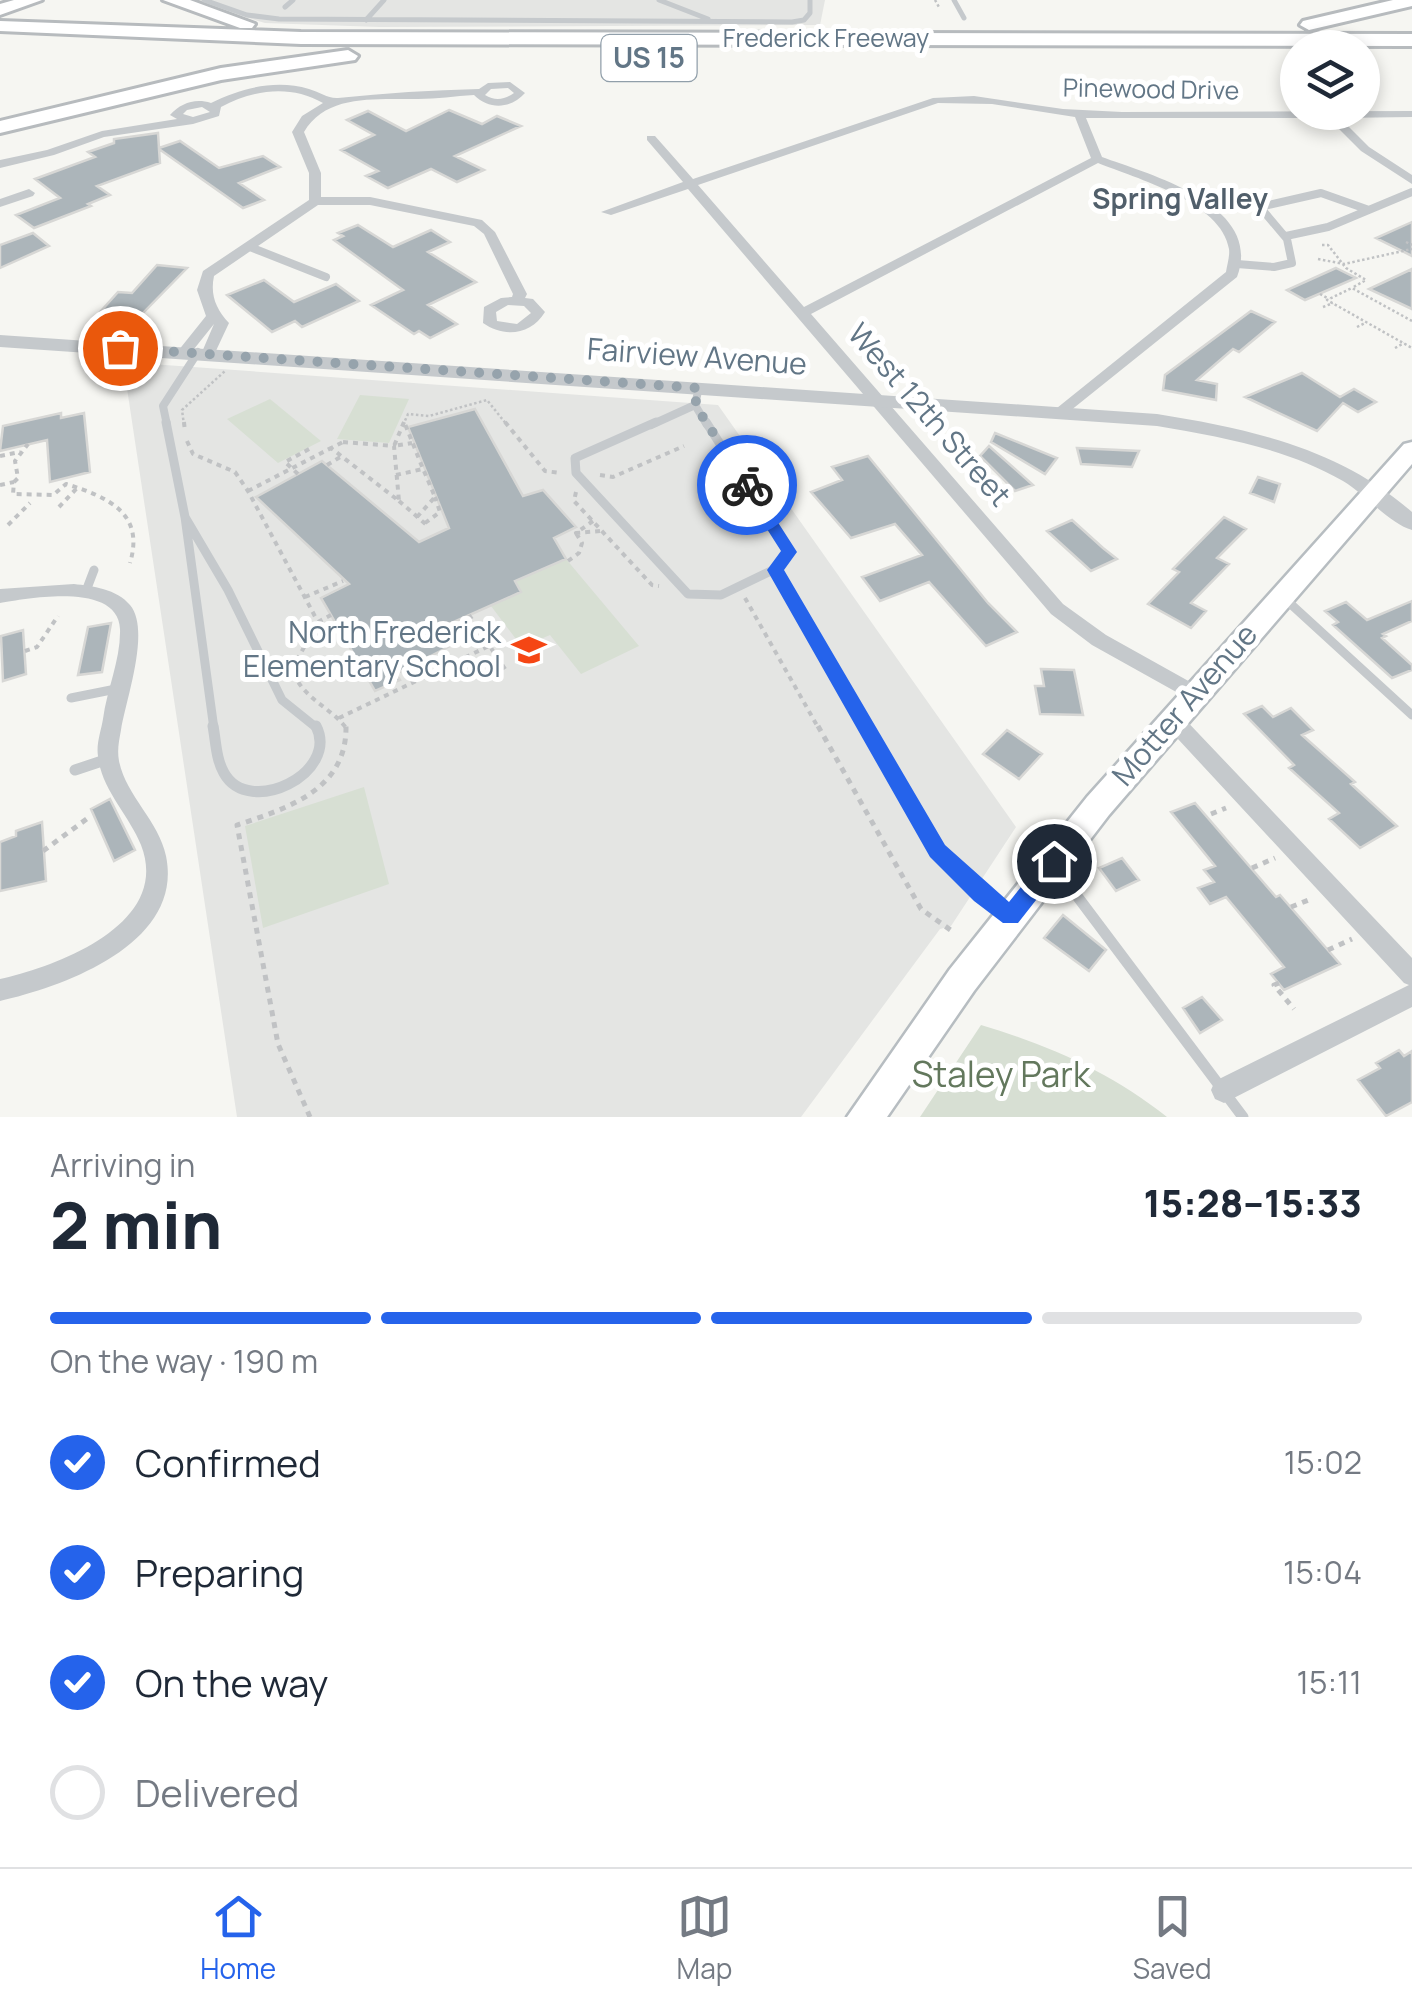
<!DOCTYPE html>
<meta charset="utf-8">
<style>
:root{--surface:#fff;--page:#f2f2f3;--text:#1f2937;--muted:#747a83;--line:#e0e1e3;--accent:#2563eb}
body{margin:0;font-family:Manrope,sans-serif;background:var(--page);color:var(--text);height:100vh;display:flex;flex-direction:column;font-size:38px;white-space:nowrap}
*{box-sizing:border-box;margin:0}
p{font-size:32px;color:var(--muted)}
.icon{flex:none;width:55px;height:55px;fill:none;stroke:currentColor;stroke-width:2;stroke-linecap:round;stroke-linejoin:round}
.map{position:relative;height:1117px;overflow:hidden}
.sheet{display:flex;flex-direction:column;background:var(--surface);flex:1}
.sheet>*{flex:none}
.buttons{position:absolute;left:1280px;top:30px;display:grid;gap:20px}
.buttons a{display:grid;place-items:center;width:100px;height:100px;border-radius:50%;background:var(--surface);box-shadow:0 5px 15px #0003;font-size:50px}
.pin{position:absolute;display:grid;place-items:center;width:85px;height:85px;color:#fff;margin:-42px;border:5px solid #fff;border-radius:50%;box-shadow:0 2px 10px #0007}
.courier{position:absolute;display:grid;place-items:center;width:100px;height:100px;margin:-50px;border:8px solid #2563eb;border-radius:50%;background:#fff;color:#222;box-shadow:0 2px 12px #0007}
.summary em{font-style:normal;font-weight:800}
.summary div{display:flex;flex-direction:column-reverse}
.summary{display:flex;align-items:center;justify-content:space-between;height:170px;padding:0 50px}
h1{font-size:65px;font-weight:800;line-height:75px}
.bar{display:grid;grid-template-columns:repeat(4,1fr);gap:15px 10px;align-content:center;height:120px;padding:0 50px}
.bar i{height:12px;border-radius:8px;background:var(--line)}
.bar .selected{background:var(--accent)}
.bar p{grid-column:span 4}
ol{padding:0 50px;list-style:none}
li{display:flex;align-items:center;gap:30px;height:110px}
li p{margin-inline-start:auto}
li .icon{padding:10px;border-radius:50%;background:var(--accent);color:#fff;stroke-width:4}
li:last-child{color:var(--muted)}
li i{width:55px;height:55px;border:5px solid var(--line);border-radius:50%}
.dock{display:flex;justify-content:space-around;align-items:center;height:140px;border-top:2px solid var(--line);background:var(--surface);font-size:28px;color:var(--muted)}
.dock a{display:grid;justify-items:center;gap:5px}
.dock .selected{color:var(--accent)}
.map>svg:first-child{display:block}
.built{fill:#e4e5e3}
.green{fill:#d7dfd3}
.building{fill:#acb5ba;stroke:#d7d7d5;stroke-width:2.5}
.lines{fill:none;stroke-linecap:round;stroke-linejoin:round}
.secondary-casing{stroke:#b7bdc1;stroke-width:5}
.motorway-casing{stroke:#b7bbbe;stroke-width:6}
.path-far2{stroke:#c0c2c4;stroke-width:2.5;stroke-dasharray:2.5 2.5;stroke-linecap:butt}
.path-far1{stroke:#c0c2c4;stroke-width:4;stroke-dasharray:5 5;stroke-linecap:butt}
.path{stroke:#c0c2c4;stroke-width:5;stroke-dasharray:6 6;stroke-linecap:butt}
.service-far3{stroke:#c5c9cc;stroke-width:5}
.service-far2{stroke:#c5c9cc;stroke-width:8}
.service-far1{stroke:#c5c9cc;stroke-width:9}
.service{stroke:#c5c9cc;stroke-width:11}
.minor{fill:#c5c9cc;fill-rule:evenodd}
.tertiary{fill:#c5c9cc;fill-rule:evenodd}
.secondary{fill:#fff;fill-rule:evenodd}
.motorway{fill:#fff;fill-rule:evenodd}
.route{fill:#2563eb}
.done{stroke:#96a3ac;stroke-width:10;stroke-dasharray:0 18}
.labels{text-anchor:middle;stroke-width:10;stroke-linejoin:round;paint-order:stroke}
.far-street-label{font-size:25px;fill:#627686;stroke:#fff}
.shield{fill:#fff;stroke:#919faa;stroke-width:2.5}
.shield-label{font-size:28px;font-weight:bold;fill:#627686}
.far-neighbourhood-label{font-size:28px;font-weight:bold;fill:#515f6b;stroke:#fff}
.street-label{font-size:30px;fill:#627686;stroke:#fff}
.poi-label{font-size:30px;fill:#627686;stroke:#fff;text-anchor:end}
.near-park-label{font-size:35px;fill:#63785d;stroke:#fff}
</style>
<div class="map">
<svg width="1412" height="1117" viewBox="0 0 1412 1117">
<rect width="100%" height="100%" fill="#f6f6f2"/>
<path class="built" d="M 187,0 L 825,0 L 820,25 L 379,27 L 265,23 Z
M 123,362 L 718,405 L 1016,827 L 951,926 L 940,929 L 801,1117 L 237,1117 Z"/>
<path class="green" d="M 360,395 L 409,399 L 389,443 L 337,439 Z
M 270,399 L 321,441 L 278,463 L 227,419 Z
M 566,559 L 639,646 L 581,674 L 550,635 L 522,647 L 491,606 L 521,592 L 515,581 Z
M 364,787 L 389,884 L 263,928 L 245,826 Z
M 981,1025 C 1049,1045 1112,1073 1167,1117 L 920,1117 Z"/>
<path class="building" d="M 449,110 L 482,124 L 497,116 L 521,126 L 455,156 L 484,170 L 457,182 L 431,169 L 388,188 L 366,176 L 378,171 L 341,150 L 374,135 L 347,120 L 368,111 L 406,131 Z
M 158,133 L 159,148 L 180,141 L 219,168 L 263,156 L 280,167 L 239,183 L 264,200 L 243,208 L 159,149 L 160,163 L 97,186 L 110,195 L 88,204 L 91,206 L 34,228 L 16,215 L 60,198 L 35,179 L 95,157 L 88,152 L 114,143 L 114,139 Z
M 1412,222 L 1412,256 L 1376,238 Z
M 358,225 L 393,247 L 431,230 L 450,242 L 428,252 L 476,282 L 428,305 L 457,324 L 430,338 L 419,331 L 414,334 L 371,305 L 403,290 L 334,240 L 343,236 L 338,233 Z
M 33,233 L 49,246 L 0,268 L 0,245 Z
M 157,265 L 187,268 L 141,315 L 101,311 L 118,292 L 132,293 Z
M 1336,268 L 1356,278 L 1305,300 L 1287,290 Z
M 1412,269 L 1412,309 L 1369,289 Z
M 264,280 L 294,302 L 336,284 L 359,301 L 302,327 L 295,321 L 272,332 L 227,295 Z
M 1251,311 L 1275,322 L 1239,352 L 1233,349 L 1197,380 L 1217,384 L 1216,400 L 1163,390 L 1165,375 Z
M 1302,373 L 1340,397 L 1354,389 L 1376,402 L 1358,412 L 1343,403 L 1317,431 L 1245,397 Z
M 475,409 L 523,496 L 543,490 L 576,527 L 554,538 L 566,559 L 515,581 L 521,592 L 447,625 L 454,644 L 396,674 L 400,680 L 375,691 L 321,598 L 349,584 L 256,497 L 322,461 L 419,542 L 449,528 L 408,427 Z
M 61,413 L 61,418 L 84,413 L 90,472 L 50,482 L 47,440 L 0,451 L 3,426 Z
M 995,433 L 1057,458 L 1045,474 L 991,442 Z
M 989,446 L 1033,485 L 1015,491 L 980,456 Z
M 1077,448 L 1139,451 L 1132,467 L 1081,464 Z
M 868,456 L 988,603 L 1017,632 L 986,646 L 929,582 L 880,601 L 862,577 L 922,555 L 895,524 L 851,538 L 811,492 L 842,480 L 832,467 Z
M 1258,477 L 1280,484 L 1274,502 L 1250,493 Z
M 1224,517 L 1246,529 L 1217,558 L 1229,564 L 1191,603 L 1206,611 L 1191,628 L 1148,604 L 1179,572 L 1173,569 Z
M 1072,520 L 1103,548 L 1117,559 L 1091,571 L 1047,531 Z
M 1412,601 L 1412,621 L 1383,634 L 1386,636 L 1382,638 L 1412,665 L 1412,670 L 1392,678 L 1333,625 L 1338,622 L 1325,611 L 1346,602 L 1367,620 Z
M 111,623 L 102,672 L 78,675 L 88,627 Z
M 23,630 L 26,674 L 3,681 L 1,636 Z
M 1041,669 L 1074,670 L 1083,715 L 1040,714 L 1035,686 L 1044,686 Z
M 1262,706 L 1273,717 L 1291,708 L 1313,730 L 1302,735 L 1355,782 L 1351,784 L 1397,826 L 1360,848 L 1329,819 L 1339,813 L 1289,768 L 1294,765 L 1244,714 Z
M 1007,730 L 1042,754 L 1019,779 L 983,754 Z
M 110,799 L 135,850 L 114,861 L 91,809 Z
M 1195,803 L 1276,897 L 1280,895 L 1340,964 L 1284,990 L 1271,974 L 1284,967 L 1226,897 L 1210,904 L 1198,888 L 1214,882 L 1204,870 L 1215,866 L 1171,812 Z
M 42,822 L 46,881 L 0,891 L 0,842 L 16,836 L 16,831 Z
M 1122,858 L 1139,880 L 1116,891 L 1099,868 Z
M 1063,915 L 1106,950 L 1089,971 L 1044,938 Z
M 1202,997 L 1222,1020 L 1200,1033 L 1183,1008 Z
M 1399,1050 L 1404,1056 L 1412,1051 L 1412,1102 L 1386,1116 L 1358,1080 L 1380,1068 L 1376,1063 Z"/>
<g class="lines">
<g class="secondary-casing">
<path id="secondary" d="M 1412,442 L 1412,464 L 1109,815 L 974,991 L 887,1117 L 847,1117 L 950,969 L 1087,797 L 1404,444 Z"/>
</g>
<g class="motorway-casing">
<path id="motorway" d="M 14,0 L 42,0 L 0,15 L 0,4 Z
M 163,0 L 190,0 L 255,24 L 252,28 L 240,28 Z
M 1393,0 L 1412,0 L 1412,6 L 1309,30 L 1300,25 L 1303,21 Z
M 0,21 L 301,32 L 1412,34 L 1412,46 L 301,44 L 0,31 Z
M 348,50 L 358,56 L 355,60 L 221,80 L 0,133 L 0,121 L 221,68 Z"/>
</g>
<path class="path-far2" d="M 935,0 L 939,7
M 1406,242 L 1412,245
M 1322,245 L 1328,245 L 1346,268 L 1366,280 L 1352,288
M 1318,259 L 1344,264 L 1412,249
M 1320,294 L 1329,299
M 1323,307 L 1333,303
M 1412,321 L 1352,288 L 1327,300 L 1412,348
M 1357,327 L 1367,322
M 1395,348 L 1404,343
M 184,425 L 182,410 L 225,371
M 403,425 L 408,414 L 429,416 L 487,400 L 507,425"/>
<path class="path-far1" d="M 184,422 L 185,432
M 404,422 L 394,446 L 412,443
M 505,422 L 545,471 L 560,473
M 187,441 L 193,454 L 235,472 L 248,491 L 318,622 L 292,669 C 302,699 330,706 347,729
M 343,442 L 394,446 L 399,501 L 331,448 Z
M 0,456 L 20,452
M 327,465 L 342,456
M 298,474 L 285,462 L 313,447
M 396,475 L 423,469 L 405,424
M 600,475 L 613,477 L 684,446
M 14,482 L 18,478 L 15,461 L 28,444
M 0,485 L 14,482 L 13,494 L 53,495 L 66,484 C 108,497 145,513 130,563
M 248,491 L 331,448
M 576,492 L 574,501 L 652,585 L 659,586
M 399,501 L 429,527
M 59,507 L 78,487
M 417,517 L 435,497 L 424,471
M 593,521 L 576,533 L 600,531
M 425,523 L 440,512 L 435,497
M 8,525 L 30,503
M 568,561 L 579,553 L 582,543 L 576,533
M 305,597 L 343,581
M 745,598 L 819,729
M 469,615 L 507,672
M 318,622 L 331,615
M 25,651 L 37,647 L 58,616
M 297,659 L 338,667 L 356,658
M 412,666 L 421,679
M 339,718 L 491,645"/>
<path class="path" d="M 818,726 L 921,909 L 952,931
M 1211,814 L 1226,808
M 43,851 L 88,818
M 1252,868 L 1275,858
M 1291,907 L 1311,899
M 1328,950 L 1352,939
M 1279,983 L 1274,985 L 1294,1009
M 310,1117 L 278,1044 L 237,825 C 288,808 347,790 346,726"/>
<path class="service-far3" d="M 204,0 L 247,15 L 279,19 L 792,22 L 804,20 L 810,13 L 810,0
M 659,0 L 708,19
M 954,0 L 964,18
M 285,7 L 293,0
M 366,20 L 384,0"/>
<path class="service-far2" d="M 1286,236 L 1328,227 L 1412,192
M 250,247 L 326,277
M 1237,264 L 1274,267 L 1292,263 L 1287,239 L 1260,207 L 1321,193 L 1369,210
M 699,387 L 695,405 L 707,425
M 167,425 L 163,406 L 198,352
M 651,425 L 695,405"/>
<path class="service-far1" d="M 166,422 L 185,517
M 656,422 L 575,458 L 576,473 L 688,594 L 721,595 L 775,569
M 706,422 L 789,552 L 775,569 L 867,729
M 185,517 L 228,590 L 282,700 L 318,729
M 185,517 L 214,729
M 86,591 L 94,570
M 1283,597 L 1412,715
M 71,698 L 116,689"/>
<path class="service" d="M 213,726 C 216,742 216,759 224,773 C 249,818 340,773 316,726
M 865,726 L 937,851 L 1006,912
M 75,770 L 108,759
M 1074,892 L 1243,1117"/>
<path class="minor" d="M 510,82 L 525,93 C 511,109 489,110 474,95 C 455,96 437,99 418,99 C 378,100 327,93 304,132 L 321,173 L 321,197 L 370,197 L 482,220 L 495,232 L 527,294 L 525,298 L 533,299 L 545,312 C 531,335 504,338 483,323 L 484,307 L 501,298 L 512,297 L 513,294 L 484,234 L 474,226 L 370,205 L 318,205 L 214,276 C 210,295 216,309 229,323 L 214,355 L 209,356 L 202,352 L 214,324 L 190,354 L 180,354 L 178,351 L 206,316 L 197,290 L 203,271 L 309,200 L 309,173 L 292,132 L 302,116 L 323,103 C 290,84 253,90 221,107 L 219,116 L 193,124 L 104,137 L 54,155 L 0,168 L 0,160 L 47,150 L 102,131 L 177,119 L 170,115 C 181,103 195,98 211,103 C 241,88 276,79 309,89 C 319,92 329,99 338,98 C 385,93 432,90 479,89 L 488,83 ZM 508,88 L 514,93 C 504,100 495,101 485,95 L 491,89 ZM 202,107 L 210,112 L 193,117 L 183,114 L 187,110 ZM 508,305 L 524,306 L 531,313 L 517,324 L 497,321 L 496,312 Z
M 974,96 L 1063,109 L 1122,112 L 1412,111 L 1412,117 L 1340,118 L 1369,147 L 1412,175 L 1412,184 L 1361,151 L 1328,118 L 1086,118 L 1102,157 C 1151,175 1264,205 1237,277 L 1065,415 L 1055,415 L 1052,412 L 1226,272 C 1227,265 1230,256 1229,249 C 1222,202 1135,178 1098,163 L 811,314 L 1063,604 L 1106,635 L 1201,688 L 1204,693 L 1201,698 L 1194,701 L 1187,698 L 1092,645 L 1051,614 L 688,189 L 611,215 L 601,212 L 683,182 L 647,140 L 647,136 L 655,136 L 693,179 L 933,98 ZM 938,103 L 992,104 L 1075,117 L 1091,158 L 804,307 L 698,185 Z
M 29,189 L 35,193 L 33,196 L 0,207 L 0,199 Z
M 74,584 C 92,586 117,589 130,605 C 151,630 126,699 121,730 C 119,741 117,750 119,761 C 126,796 159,821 166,856 C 184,943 66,986 0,1001 L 0,979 C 57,966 172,924 141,845 C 129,815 101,789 98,756 C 96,744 101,731 103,719 C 107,689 121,659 120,629 C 118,582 30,598 0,603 L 0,589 Z
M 1172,711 L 1179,713 L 1412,958 L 1412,1007 L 1224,1103 L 1215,1099 L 1211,1090 L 1215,1081 L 1409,985 L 1404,983 L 1165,725 L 1162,719 L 1165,713 Z"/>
<path class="tertiary" d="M 0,335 L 1157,414 C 1250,429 1339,448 1412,512 L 1412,530 C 1390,524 1365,494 1343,481 C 1286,448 1221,437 1157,426 L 0,347 Z"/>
<use href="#secondary" class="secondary"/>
<use href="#motorway" class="motorway"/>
</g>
<path class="route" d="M 747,480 L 752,482 L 797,552 L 784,570 L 945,845 L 1009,902 L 1047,854 L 1062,854 L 1062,867 L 1018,923 L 1003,923 L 974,901 L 930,857 L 767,570 L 781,551 L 739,485 Z"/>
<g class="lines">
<path class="done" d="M 120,348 L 699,388 L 695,405 L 747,485"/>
</g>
<defs>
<g id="school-bare" transform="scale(2.7)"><path d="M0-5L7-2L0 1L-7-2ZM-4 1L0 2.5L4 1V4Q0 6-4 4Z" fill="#f54614" stroke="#fff" stroke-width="2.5" paint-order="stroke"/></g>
</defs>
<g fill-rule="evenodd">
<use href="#school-bare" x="529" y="650"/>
</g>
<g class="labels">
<g class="far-street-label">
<text x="826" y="47">Frederick Freeway</text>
<text transform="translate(1151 89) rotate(1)" y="9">Pinewood Drive</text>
</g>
<rect class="shield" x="601.5" y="35" width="95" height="46" rx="8"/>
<g class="shield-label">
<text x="649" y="68">US 15</text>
</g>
<g class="far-neighbourhood-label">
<text x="1180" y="209">Spring Valley</text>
</g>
<g class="street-label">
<text transform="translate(697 357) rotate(4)" y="10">Fairview Avenue</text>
<text transform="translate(929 415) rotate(49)" y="10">West 12th Street</text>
<text transform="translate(1185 705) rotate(-49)" y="10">Motter Avenue</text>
</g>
<g class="poi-label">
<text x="501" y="643">North Frederick<tspan x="501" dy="34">Elementary School</tspan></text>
</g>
<g class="near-park-label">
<text x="1001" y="1087">Staley Park</text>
</g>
</g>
</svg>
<div class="buttons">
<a><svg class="icon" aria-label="layers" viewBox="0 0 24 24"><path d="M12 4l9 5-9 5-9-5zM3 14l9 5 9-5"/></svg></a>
</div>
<div class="pin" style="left:120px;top:348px;background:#ea580c"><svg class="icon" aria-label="bag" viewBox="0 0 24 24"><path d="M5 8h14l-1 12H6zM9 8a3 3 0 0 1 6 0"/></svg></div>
<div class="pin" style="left:1054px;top:861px;background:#1f2937"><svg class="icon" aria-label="home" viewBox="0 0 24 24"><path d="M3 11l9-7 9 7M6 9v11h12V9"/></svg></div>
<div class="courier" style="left:747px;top:485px"><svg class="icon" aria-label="bike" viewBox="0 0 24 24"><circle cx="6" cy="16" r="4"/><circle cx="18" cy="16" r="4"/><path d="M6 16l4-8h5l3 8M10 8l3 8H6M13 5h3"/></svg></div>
</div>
<section class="sheet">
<div class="summary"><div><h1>2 min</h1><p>Arriving in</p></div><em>15:28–15:33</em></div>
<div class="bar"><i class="selected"></i><i class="selected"></i><i class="selected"></i><i></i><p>On the way · 190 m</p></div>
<ol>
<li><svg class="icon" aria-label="check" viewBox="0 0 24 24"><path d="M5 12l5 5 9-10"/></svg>Confirmed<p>15:02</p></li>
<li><svg class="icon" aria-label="check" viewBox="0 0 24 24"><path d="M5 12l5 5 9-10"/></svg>Preparing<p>15:04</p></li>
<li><svg class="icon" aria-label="check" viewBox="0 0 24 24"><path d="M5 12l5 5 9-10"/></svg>On the way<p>15:11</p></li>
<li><i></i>Delivered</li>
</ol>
</section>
<nav class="dock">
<a class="selected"><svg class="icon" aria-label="home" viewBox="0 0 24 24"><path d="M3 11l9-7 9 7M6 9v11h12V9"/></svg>Home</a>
<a><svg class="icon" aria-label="map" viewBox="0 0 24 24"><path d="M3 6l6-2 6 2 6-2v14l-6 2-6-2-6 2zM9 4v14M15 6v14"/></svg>Map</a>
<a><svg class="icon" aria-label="saved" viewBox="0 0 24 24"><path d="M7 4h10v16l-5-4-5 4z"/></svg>Saved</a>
</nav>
